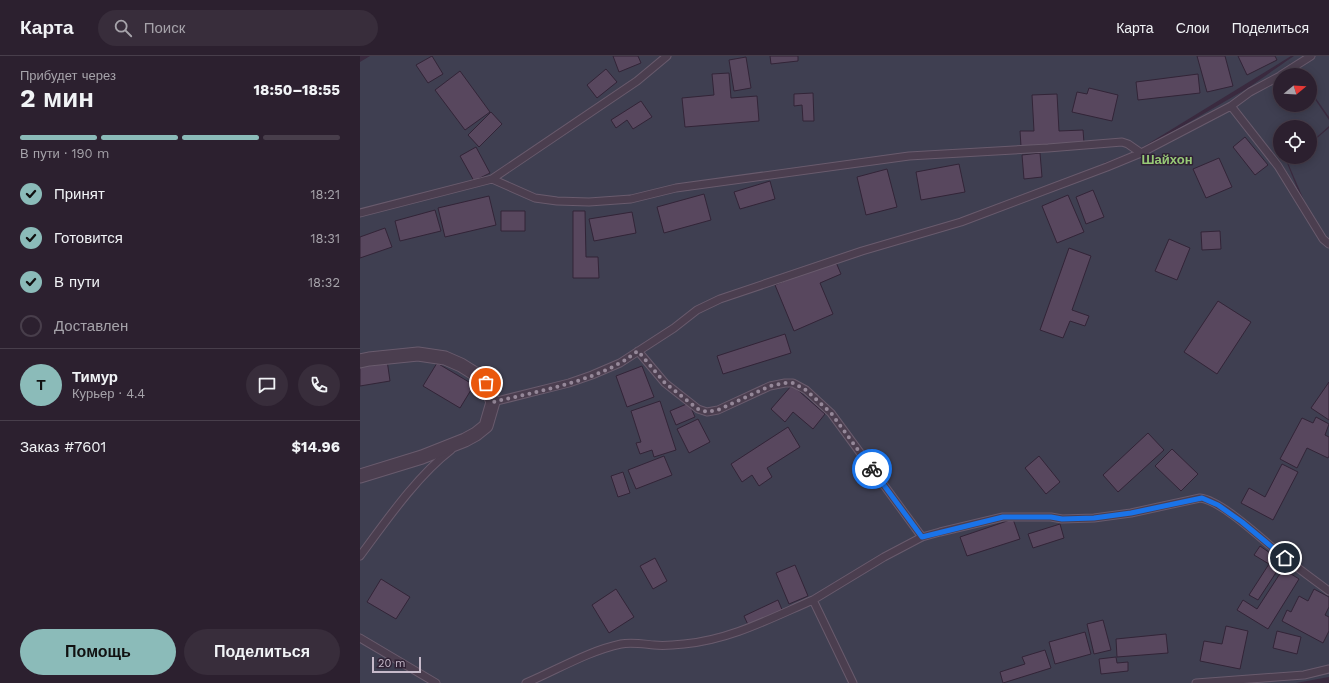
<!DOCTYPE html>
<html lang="ru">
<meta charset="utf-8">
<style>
:root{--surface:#2c202f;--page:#382d3b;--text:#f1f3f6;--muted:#a6a3aa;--line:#483e4b;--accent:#8bbbb9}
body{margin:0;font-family:"Work Sans",sans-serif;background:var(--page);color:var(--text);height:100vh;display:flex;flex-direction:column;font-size:15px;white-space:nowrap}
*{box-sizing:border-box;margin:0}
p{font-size:13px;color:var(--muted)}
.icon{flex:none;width:22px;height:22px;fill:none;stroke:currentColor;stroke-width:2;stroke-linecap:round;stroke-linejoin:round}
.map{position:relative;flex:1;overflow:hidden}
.details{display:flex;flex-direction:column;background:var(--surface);width:360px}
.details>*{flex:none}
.needle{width:26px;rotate:72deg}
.controls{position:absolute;left:913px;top:12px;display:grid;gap:8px}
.controls a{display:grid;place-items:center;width:44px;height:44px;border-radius:50%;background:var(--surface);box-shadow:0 2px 10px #0003,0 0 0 1px var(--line);font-size:20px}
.scale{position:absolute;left:12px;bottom:10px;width:49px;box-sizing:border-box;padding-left:4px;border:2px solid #c6baca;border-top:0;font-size:11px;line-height:14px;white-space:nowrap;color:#c6baca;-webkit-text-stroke:3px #302235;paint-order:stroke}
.pin{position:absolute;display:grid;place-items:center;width:34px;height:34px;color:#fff;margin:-17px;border:2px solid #fff;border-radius:50%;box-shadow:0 1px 4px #0007}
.courier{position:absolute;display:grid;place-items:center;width:40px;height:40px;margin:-20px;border:3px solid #1a73e8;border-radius:50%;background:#fff;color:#222;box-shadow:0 1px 5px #0007}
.overview em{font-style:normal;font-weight:700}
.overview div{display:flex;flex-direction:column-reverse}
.overview{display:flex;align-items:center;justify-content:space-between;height:68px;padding:0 20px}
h1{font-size:26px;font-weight:700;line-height:30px}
.bar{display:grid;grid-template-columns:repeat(4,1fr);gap:6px 4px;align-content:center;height:48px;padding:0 20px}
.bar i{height:5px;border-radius:3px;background:var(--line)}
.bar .selected{background:var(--accent)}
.bar p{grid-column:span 4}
.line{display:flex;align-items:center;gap:10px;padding:0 20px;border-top:1px solid var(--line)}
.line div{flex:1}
.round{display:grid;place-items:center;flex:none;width:42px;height:42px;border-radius:21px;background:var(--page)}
ol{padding:0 20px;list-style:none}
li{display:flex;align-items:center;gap:12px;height:44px}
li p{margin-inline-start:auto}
li .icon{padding:4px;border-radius:50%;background:var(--accent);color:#111;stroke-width:4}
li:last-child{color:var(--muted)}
li i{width:22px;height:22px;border:2px solid var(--line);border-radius:50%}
.primary-button{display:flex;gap:8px;margin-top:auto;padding:8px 20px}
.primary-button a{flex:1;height:46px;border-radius:24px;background:var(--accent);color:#111;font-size:16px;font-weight:700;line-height:46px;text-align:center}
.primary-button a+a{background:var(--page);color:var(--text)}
header{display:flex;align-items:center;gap:24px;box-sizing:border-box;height:56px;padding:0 20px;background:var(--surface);border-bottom:1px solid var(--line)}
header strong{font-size:19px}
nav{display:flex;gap:22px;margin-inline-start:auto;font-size:14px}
.search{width:280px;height:36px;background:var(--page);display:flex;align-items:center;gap:10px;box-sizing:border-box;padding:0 14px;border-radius:22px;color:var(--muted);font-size:15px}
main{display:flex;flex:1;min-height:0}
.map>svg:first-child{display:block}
.green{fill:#3f3f51}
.building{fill:#58475e;stroke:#322437}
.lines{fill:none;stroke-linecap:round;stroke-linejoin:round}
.lane-casing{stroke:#695b6d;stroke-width:9}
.street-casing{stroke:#695b6d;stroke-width:15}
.lane{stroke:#4b3e4f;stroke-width:7}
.street{stroke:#4b3e4f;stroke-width:13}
.done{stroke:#958899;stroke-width:4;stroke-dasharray:0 7.2}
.route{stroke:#1a73e8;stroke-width:5}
.labels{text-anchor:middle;stroke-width:3;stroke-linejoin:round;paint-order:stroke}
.quarter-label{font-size:13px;font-weight:bold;fill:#97c976;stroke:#302235}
</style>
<header>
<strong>Карта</strong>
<div class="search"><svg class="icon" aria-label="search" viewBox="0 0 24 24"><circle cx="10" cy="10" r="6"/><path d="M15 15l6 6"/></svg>Поиск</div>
<nav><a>Карта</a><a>Слои</a><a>Поделиться</a></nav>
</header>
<main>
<section class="details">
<div class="overview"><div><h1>2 мин</h1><p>Прибудет через</p></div><em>18:50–18:55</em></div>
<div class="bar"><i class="selected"></i><i class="selected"></i><i class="selected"></i><i></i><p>В пути · 190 m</p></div>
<ol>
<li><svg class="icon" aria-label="check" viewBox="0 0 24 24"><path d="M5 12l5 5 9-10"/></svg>Принят<p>18:21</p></li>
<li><svg class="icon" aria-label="check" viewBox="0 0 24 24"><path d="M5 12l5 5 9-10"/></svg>Готовится<p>18:31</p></li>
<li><svg class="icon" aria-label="check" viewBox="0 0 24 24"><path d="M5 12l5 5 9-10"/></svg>В пути<p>18:32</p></li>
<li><i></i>Доставлен</li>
</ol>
<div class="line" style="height:72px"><b class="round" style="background:var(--accent);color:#111">Т</b><div><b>Тимур</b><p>Курьер · 4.4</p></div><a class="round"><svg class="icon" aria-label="chat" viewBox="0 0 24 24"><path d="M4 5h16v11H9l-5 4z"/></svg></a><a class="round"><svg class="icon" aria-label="phone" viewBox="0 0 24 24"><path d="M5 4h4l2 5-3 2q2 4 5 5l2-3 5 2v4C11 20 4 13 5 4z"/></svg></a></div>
<div class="line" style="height:52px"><div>Заказ #7601</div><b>$14.96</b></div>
<div class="primary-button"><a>Помощь</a><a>Поделиться</a></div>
</section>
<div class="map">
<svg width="969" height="627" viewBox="0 0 969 627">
<rect width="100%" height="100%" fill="#3a2a3f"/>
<path class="green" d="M 10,0 L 931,0 L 778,94 L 744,107 L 745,108 L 778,96 L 888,32 L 928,4 L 938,19 L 920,19 L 920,49 L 950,49 L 950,36 L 969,64 L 969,70 L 950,87 L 950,71 L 920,71 L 920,101 L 933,101 L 927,107 L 947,157 L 969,186 L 969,621 L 936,627 L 0,627 L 0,6 Z
M 934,0 L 969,0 L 969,61 L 950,34 L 950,19 L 939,19 L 928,4 Z
M 969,72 L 969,185 L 964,187 L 949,156 L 928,107 L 935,101 L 950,101 L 950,88 Z"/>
<path class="building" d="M 72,0 L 83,18 L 68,27 L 56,9 Z
M 253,0 L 278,0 L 281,7 L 259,16 Z
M 410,0 L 438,0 L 438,5 L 411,8 Z
M 837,0 L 865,0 L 873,30 L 847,36 Z
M 878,0 L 915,0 L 917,4 L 887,19 Z
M 386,1 L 391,32 L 374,35 L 369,4 Z
M 246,13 L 257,26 L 237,42 L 227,29 Z
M 100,15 L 130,56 L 105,74 L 75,34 Z
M 369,17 L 371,42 L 397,40 L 399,65 L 325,71 L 322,42 L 354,39 L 352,18 Z
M 838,18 L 840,37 L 778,44 L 776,26 Z
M 729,32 L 758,39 L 752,65 L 712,56 L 717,36 L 727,38 Z
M 453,37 L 454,65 L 443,65 L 442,49 L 434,50 L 434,38 Z
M 697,38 L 699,75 L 723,74 L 724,87 L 661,90 L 660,75 L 674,75 L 672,39 Z
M 281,45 L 292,61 L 273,73 L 267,64 L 256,72 L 251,64 Z
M 131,56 L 142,68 L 119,91 L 108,79 Z
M 885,81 L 908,109 L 895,119 L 873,91 Z
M 116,91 L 130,117 L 114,125 L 100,100 Z
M 680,97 L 682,121 L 664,123 L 662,99 Z
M 859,102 L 872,131 L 846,142 L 833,113 Z
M 599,108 L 605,136 L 561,144 L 556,116 Z
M 527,113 L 537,151 L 506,159 L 497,121 Z
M 410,125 L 415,143 L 380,153 L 374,136 Z
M 733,134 L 744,161 L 726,168 L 716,141 Z
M 344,138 L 351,164 L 304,177 L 297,151 Z
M 708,139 L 724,176 L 697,187 L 682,150 Z
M 129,140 L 136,169 L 85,181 L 78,152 Z
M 75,154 L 81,175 L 40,185 L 35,165 Z
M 141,155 L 165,155 L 165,175 L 141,175 Z
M 213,155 L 225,155 L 226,201 L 238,201 L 239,222 L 213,222 Z
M 272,156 L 276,177 L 234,185 L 229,163 Z
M 25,172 L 32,191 L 0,202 L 0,181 Z
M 860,175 L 861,193 L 842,194 L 841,176 Z
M 809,183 L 830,192 L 817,224 L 795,215 Z
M 709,192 L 731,200 L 712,254 L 729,260 L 725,270 L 710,265 L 703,282 L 680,274 Z
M 475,204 L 481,218 L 460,227 L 473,258 L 434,275 L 415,229 Z
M 858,245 L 891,266 L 857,318 L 824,296 Z
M 425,278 L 431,297 L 363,318 L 357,300 Z
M 27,304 L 30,325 L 0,330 L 0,308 Z
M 77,307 L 114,329 L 100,352 L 63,330 Z
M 282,310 L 294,341 L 267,351 L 256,320 Z
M 969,326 L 969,364 L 951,352 Z
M 432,329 L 465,358 L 453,373 L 433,356 L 425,366 L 411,353 Z
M 300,345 L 316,394 L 294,401 L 292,394 L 280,398 L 276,387 L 281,386 L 271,355 Z
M 329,347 L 335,361 L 316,369 L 310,355 Z
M 956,361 L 969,368 L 965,379 L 969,381 L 969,400 L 968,402 L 947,392 L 937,412 L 920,403 L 942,362 L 953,367 Z
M 338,363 L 350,386 L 329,397 L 317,373 Z
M 428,371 L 440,391 L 407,412 L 412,421 L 399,430 L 392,419 L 382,426 L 371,408 Z
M 788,377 L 804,394 L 758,436 L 743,419 Z
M 812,393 L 838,418 L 821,435 L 795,410 Z
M 304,400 L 312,419 L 276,433 L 268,414 Z
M 679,400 L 700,426 L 686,438 L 665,412 Z
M 922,408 L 938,416 L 913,464 L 881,447 L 889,432 L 905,441 Z
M 263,416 L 270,437 L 258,441 L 251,420 Z
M 653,463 L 660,483 L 607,500 L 600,481 Z
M 700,468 L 704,482 L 673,492 L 668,478 Z
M 900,490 L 923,506 L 898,544 L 889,539 L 909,508 L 894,499 Z
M 295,502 L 307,525 L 293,533 L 280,510 Z
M 435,509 L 448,540 L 429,548 L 416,517 Z
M 923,513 L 939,523 L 908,573 L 877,554 L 883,544 L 897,553 Z
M 21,523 L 50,541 L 36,563 L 7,546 Z
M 256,533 L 274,561 L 249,577 L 232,549 Z
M 954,533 L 969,541 L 969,551 L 965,559 L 969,561 L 969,575 L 963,587 L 922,565 L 927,554 L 931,556 L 939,540 L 948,545 Z
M 418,544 L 423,556 L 389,571 L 384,560 Z
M 743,564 L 751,594 L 734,598 L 727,568 Z
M 866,570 L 888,575 L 880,613 L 840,605 L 844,585 L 862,588 Z
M 917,575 L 941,581 L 937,598 L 913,592 Z
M 725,576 L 731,598 L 695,608 L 689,586 Z
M 806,578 L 808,597 L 757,601 L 756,583 Z
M 685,594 L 691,612 L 643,627 L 640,616 L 665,608 L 662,601 Z
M 756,601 L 757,607 L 768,606 L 768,615 L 741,618 L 739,603 Z"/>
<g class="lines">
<g class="lane-casing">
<path id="lane" d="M 921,19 L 951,0
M 871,50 L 918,110 L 963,183 L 969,188
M 132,123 L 175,142 L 197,145 L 229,146 L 271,143 L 316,132 L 549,100 L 688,92 L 762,86 L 768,88 L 781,97
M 0,157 L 132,123 L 277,25 L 307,0
M 278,295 L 305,327 L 338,353 L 347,356 L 358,354 L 410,330 L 425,327 L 433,327 L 446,334 L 471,357 L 562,481
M 133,346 L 209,327 L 232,319 L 260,307 L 314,272 L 337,254 L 360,243 L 502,195 L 601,166 L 747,111 L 781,97 L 871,50 L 890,36 L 920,20
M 0,500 C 26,465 57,420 91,394
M 453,544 L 524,501 L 562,481 L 580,476 L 643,461 L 691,461 L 702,463 L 734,462 L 771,457 L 840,442 C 862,444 907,488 925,502 C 939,513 954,524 969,535
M 0,582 L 76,627
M 166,627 C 197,614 228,595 261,588 C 271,586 283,588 294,589 C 304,590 315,589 324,588 C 370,584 411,562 453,544 L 493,627
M 836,627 L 944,619 L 969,613"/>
</g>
<g class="street-casing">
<path id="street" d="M 0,305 L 9,303 L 58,298 L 85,302 L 101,309 L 117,319 L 125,327 L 133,346 L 126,370 L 116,378 L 105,384 L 62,401 L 0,420"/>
</g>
<use href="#lane" class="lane"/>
<use href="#street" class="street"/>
</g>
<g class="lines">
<path class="done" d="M 126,327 L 133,346 C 175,336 222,328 260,307 C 267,303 272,299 278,295 L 305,327 L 338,353 L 347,356 L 358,354 L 410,330 L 425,327 L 433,327 L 446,334 L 471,357 L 512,413"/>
<path class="route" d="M 512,413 L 562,481 L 643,461 L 691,461 L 702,463 L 734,462 L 771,457 L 842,442 L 858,449 L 882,466 L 925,502"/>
</g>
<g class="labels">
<g class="quarter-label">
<text x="807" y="108">Шайхон</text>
</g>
</g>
</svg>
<div class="controls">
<a><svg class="needle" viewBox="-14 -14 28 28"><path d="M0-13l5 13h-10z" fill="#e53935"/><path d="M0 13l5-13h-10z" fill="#a6a3aa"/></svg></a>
<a><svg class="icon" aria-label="locate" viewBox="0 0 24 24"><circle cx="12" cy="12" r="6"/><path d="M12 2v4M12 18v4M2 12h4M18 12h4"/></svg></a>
</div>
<div class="scale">20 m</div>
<div class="pin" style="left:126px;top:327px;background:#ea580c"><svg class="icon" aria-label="bag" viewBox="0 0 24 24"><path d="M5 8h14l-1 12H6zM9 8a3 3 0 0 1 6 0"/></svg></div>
<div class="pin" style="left:925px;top:502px;background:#1f2937"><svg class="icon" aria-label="home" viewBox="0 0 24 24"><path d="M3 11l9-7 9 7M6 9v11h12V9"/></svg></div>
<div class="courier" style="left:512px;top:413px"><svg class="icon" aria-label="bike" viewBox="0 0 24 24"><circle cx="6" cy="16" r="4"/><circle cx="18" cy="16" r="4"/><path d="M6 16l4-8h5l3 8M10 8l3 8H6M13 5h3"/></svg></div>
</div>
</main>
